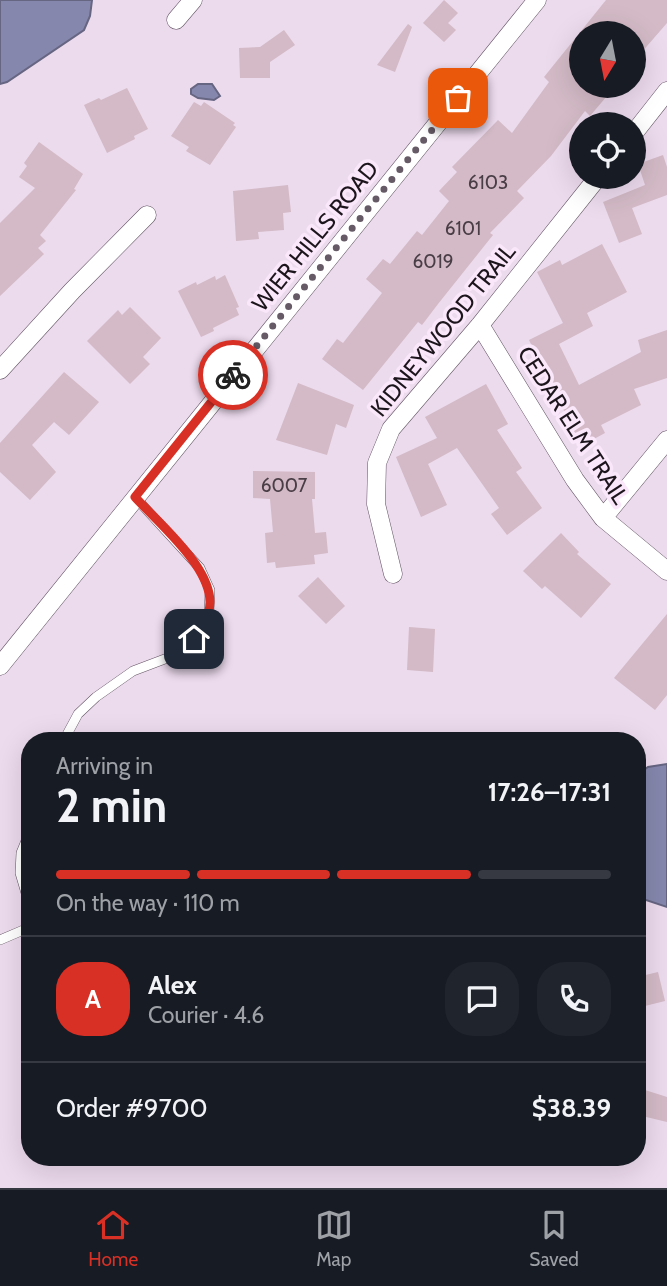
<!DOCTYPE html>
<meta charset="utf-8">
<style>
:root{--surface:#171b24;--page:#20242c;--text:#f1f3f6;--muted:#9ea1a6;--line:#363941;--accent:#d93025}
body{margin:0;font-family:Cabin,sans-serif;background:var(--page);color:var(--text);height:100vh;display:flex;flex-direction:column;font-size:26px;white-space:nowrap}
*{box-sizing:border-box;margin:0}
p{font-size:23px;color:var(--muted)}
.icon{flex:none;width:38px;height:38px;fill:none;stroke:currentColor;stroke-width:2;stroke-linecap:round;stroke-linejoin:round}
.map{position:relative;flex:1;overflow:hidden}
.drawer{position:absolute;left:21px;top:732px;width:625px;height:434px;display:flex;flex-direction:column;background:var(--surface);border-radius:28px;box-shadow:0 7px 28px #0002}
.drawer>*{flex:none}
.needle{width:46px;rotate:190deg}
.buttons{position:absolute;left:569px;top:21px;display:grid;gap:14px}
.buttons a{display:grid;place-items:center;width:77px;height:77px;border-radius:50%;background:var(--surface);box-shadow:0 7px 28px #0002;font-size:35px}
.pin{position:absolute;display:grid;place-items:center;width:60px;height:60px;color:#fff;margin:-30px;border-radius:14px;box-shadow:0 4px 10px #0006}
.courier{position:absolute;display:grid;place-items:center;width:70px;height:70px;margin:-35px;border:5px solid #d93025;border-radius:50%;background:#fff;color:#222;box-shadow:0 2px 9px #0007}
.headline em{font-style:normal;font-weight:700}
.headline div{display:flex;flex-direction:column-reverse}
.headline{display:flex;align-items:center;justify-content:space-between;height:119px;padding:0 35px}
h1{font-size:46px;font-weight:700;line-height:52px}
.bar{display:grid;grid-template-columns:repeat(4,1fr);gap:10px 7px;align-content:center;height:84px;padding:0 35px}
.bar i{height:9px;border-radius:5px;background:var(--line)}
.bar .current{background:var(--accent)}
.bar p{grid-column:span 4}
.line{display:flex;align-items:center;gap:18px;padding:0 35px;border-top:2px solid var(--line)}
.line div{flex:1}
.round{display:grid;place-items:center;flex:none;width:74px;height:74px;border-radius:28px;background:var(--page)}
.tab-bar{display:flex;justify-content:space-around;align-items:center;height:98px;border-top:2px solid var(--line);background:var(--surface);font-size:19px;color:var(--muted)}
.tab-bar a{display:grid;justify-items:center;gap:4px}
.tab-bar .current{color:var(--accent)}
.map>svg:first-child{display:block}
.water{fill:#8587ad;stroke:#666582;stroke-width:2}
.building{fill:#d3bac6}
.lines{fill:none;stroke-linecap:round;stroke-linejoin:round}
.lane-casing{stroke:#625362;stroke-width:10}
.street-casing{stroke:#625362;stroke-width:19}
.lane{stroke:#fff;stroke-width:9}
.street{stroke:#fff;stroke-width:18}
.done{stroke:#655a65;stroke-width:7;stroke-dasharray:0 12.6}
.route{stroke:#d93025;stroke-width:9}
.labels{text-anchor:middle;stroke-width:7;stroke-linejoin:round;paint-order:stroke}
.number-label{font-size:19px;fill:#4a3e46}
.street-label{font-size:23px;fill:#1c151c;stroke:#fae7fa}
</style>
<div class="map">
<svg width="667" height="1188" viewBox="0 0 667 1188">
<rect width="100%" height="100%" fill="#ecdaed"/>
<path class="water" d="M 0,0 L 92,0 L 90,16 L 84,30 L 7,82 L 0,84 Z
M 198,84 L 212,84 L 220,96 L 214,100 L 198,98 L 191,94 L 191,89 Z
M 667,764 L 667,907 L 637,897 L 637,775 L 648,767 Z"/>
<path class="building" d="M 444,0 L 458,13 L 448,23 L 456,30 L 444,42 L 423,23 Z
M 606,0 L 667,0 L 667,23 L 634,61 L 634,33 L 581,33 L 581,86 L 595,86 L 607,96 L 590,116 L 585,111 L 551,156 L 517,191 L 524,198 L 490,233 L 493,235 L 438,304 L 422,325 L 418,322 L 363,390 L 322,359 L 337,339 L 343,343 L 382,293 L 366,279 L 383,259 L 390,264 L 417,231 L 422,235 L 449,201 L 439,191 L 457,172 L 452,167 L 498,120 L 512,133 L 549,82 L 544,77 Z
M 408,24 L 412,27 L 395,72 L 377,65 Z
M 284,30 L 295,45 L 270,62 L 270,78 L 240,78 L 239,48 L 260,47 Z
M 127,88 L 148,129 L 134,136 L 135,139 L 107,153 L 84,105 L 99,98 L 101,100 Z
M 194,102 L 201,106 L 204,102 L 235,123 L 233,125 L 236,127 L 210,165 L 186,151 L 189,147 L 171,136 Z
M 39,142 L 83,174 L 74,189 L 76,190 L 40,235 L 46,241 L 38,248 L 44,254 L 0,296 L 0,223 L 35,188 L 19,177 L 27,166 L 24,163 Z
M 663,155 L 667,167 L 667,195 L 632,208 L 642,234 L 619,243 L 603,202 L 645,185 L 638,164 Z
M 288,185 L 291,212 L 283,213 L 284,230 L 258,232 L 259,239 L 236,241 L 233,191 Z
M 602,244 L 627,292 L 587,313 L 593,326 L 559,344 L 579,385 L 641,352 L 638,340 L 667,330 L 667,378 L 634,389 L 641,405 L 601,425 L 605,433 L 581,446 L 576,435 L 569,438 L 562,424 L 569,421 L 529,340 L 563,323 L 537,272 L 560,260 L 562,265 Z
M 225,275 L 239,307 L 236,308 L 239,315 L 213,328 L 214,331 L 201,337 L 178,291 L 196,282 L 197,285 L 215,276 L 216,280 Z
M 130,307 L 161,338 L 143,357 L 150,364 L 130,384 L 87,341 L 118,310 L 122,315 Z
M 64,372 L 99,402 L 69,435 L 54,422 L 32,445 L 56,472 L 30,500 L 0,472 L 0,443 Z
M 298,383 L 354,405 L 346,428 L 336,424 L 327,455 L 276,440 Z
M 486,384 L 508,424 L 497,430 L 522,468 L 516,472 L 542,508 L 507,535 L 491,514 L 499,508 L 457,448 L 428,464 L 447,505 L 421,517 L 396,457 L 437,438 L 425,417 Z
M 253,471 L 315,472 L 315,499 L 312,499 L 315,533 L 326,532 L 328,553 L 314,555 L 315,564 L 276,568 L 275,562 L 267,563 L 265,533 L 273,532 L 270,499 L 253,498 Z
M 561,533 L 579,552 L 577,554 L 611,584 L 581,618 L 545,586 L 542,589 L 523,571 Z
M 318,577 L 345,606 L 326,624 L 298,596 Z
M 667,614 L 667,695 L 655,710 L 614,678 Z
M 409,627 L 435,629 L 433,672 L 407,670 Z
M 658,972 L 665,1001 L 637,1008 L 637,977 Z
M 645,1090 L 667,1097 L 667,1122 L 638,1115 Z"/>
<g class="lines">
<g class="lane-casing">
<path id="lane" d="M 64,740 L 78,714 L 96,697 L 133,671 L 170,657 L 194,639 L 209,613 L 210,590 L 200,568 L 135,497
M 0,940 L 28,928 L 28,900 L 20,873 L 21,853 L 30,831"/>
</g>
<g class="street-casing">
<path id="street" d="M 176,20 L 193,0
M 634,133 L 667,91
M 480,325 L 575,480 L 603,518 L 667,571
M 0,370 L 72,291 L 147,215
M 603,518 L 667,440
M 393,574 L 376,504 L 377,463 L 391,429 L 480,325 L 598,177
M 0,666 L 537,0"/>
</g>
<use href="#lane" class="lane"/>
<use href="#street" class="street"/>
</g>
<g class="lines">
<path class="done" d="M 233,375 L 458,98"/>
<path class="route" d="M 194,639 C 199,631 205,622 208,614 C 222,575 159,524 135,497 L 233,375"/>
</g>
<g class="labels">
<g class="number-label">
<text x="488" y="189">6103</text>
<text x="463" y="235">6101</text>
<text x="433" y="268">6019</text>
<text x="284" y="492">6007</text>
</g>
<g class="street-label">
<text transform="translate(315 236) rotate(-51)" y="8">WIER HILLS ROAD</text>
<text transform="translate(443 330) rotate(-51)" y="8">KIDNEYWOOD TRAIL</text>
<text transform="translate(573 425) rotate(57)" y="8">CEDAR ELM TRAIL</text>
</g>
</g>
</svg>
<div class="buttons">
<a><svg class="needle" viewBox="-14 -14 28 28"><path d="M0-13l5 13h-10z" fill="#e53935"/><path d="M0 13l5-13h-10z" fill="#9ea1a6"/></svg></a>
<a><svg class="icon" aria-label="locate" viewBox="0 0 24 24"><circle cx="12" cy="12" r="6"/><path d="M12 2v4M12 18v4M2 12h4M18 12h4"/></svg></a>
</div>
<div class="pin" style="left:458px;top:98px;background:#ea580c"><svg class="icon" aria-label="bag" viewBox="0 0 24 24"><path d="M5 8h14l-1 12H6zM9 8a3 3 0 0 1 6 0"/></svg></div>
<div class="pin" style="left:194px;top:639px;background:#1f2937"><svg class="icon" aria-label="home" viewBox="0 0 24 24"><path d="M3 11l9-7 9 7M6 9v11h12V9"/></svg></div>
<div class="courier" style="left:233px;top:375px"><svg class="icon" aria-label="bike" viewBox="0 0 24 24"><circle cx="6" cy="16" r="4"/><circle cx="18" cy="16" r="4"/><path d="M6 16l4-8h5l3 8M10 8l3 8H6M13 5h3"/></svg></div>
<section class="drawer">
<div class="headline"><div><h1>2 min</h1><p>Arriving in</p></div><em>17:26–17:31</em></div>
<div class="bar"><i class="current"></i><i class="current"></i><i class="current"></i><i></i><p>On the way · 110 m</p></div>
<div class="line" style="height:126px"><b class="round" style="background:var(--accent);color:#fff">A</b><div><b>Alex</b><p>Courier · 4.6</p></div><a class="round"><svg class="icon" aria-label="chat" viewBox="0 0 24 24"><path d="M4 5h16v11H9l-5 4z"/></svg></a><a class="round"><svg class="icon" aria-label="phone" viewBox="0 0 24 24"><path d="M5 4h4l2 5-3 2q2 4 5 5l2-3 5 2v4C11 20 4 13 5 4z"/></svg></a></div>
<div class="line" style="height:91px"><div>Order #9700</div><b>$38.39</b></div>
</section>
</div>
<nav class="tab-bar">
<a class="current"><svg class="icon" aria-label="home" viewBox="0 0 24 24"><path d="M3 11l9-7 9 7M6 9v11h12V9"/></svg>Home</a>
<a><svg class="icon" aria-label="map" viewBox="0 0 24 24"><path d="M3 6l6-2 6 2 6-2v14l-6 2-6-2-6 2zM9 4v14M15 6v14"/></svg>Map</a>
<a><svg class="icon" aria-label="saved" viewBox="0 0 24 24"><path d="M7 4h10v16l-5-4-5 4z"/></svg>Saved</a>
</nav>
